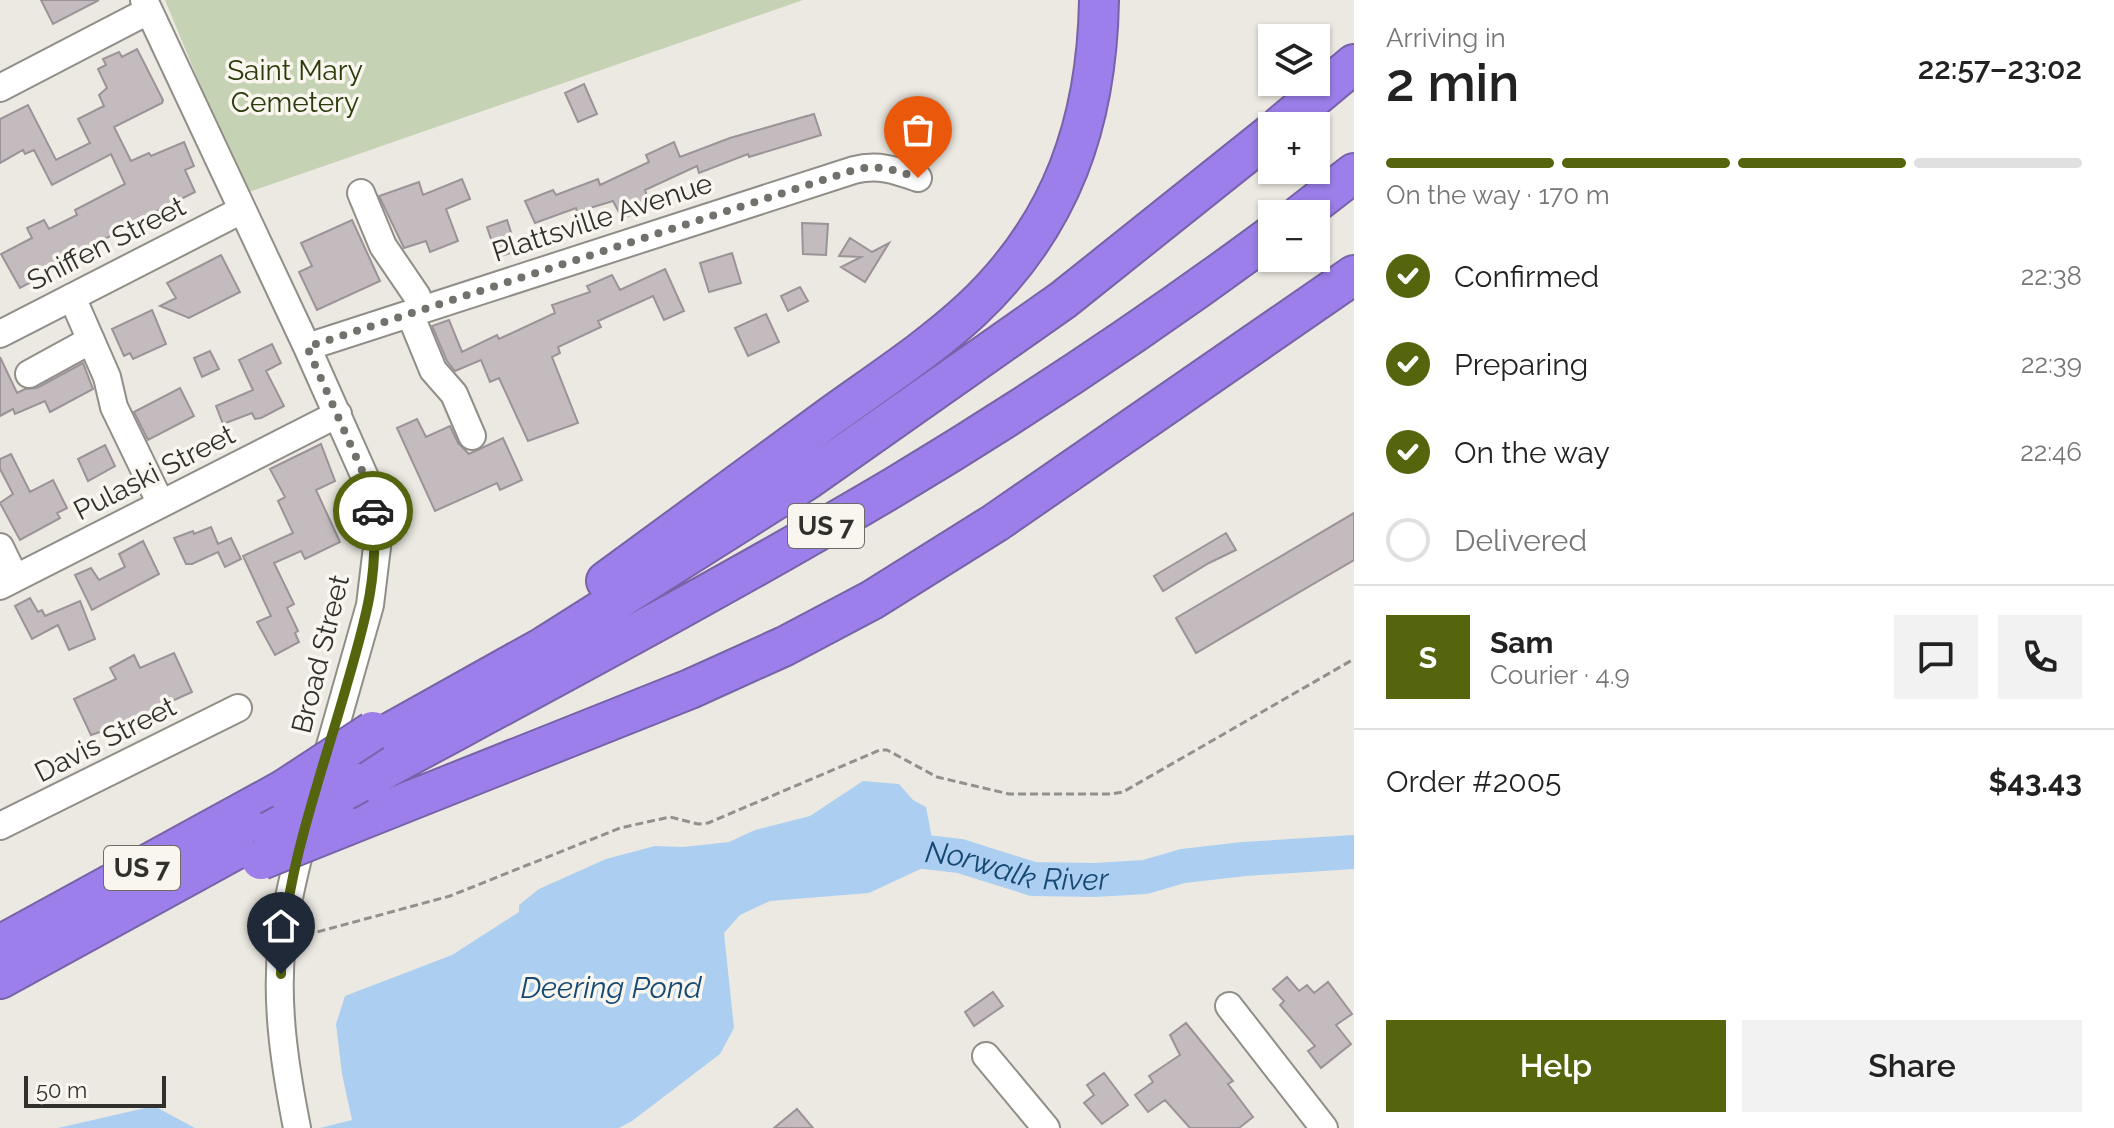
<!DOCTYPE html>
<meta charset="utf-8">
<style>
:root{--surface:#fff;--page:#f2f2f2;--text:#222;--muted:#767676;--line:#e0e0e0;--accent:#54650d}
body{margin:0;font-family:Raleway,sans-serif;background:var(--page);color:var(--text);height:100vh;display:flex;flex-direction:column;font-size:30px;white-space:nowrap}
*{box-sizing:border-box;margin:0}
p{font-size:26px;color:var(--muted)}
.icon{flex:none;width:44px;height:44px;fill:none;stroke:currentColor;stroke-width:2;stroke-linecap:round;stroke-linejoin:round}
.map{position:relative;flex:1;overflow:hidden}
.panel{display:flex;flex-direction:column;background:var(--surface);width:760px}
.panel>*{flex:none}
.controls{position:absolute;left:1258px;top:24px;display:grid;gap:16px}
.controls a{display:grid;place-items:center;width:72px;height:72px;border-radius:0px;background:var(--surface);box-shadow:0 2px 6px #0004;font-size:40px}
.scale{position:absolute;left:24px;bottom:20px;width:142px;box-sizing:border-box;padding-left:8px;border:4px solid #31302d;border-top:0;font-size:22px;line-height:28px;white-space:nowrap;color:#31302d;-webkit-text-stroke:6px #f8f6ee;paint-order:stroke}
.pin{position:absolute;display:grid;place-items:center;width:68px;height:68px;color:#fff;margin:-82px -34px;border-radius:50% 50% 50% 0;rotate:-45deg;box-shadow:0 0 8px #0007}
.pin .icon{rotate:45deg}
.courier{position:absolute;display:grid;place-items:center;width:80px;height:80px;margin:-40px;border:6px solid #54650d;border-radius:50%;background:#fff;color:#222;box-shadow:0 2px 10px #0007}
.headline em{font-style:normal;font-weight:600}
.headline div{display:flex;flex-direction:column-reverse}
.headline{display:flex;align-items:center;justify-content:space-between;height:136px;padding:0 32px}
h1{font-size:52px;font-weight:600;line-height:60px}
.bar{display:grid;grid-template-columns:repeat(4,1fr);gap:12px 8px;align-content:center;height:96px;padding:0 32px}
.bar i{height:10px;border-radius:6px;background:var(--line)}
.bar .current{background:var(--accent)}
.bar p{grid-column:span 4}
.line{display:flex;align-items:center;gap:20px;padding:0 32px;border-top:2px solid var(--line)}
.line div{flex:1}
.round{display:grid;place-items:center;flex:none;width:84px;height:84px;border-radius:0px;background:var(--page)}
ol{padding:0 32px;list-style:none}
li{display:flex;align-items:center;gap:24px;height:88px}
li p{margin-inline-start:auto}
li .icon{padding:8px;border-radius:50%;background:var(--accent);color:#fff;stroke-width:4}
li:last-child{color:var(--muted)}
li i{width:44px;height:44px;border:4px solid var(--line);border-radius:50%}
.button{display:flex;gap:16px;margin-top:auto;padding:16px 32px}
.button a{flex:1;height:92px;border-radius:0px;background:var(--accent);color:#fff;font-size:32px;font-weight:600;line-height:92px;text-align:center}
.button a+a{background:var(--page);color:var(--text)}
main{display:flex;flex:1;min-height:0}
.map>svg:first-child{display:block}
.green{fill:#c6d2b4}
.water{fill:#accff1}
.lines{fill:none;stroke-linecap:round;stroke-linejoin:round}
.river{stroke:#accff1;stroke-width:34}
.building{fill:#c4bbbf;stroke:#9b9397;stroke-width:2}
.minor-casing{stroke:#908e87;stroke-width:30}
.highway-casing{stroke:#7763a8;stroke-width:42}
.path{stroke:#92908b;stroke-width:3;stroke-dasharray:8 4;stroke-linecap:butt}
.minor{stroke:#fff;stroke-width:26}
.highway{stroke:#9c7fea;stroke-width:38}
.highway-bridge-casing{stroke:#7763a8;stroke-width:42;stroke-linecap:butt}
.highway-bridge{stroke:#9c7fea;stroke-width:38}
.done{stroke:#72716c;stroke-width:8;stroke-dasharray:0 14.4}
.route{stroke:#54650d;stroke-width:10}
.labels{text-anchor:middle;stroke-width:7;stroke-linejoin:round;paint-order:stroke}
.shield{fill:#f8f6ee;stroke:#6d6b67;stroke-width:2}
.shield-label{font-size:26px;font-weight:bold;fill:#31302d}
.park-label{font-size:28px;fill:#2c3b0b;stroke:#f8f6ee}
.street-label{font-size:28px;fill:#31302d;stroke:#f8f6ee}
.water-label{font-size:30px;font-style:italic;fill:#154974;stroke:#f8f6ee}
</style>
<main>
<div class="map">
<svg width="1354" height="1128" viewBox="0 0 1354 1128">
<rect width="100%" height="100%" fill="#ebe9e1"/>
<path class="green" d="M 165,0 L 803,0 L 249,192 L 227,150 Z"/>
<path class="water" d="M 863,781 L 899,784 L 913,800 L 926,807 L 932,838 L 944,843 L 960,856 L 951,868 L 927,866 L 869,893 L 770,901 L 740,915 L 724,933 L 734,1028 L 720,1054 L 632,1121 L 619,1128 L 320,1128 L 352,1120 L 342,1074 L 336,1024 L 345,996 L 452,955 L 519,912 L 519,905 L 539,889 L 606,859 L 655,846 L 683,847 L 729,842 L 755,830 L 810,816 Z
M 154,1106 L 195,1128 L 58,1128 Z"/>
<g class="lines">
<path class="river" id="s1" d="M 917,851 L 960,856 L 1033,879 L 1094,880 L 1145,877 L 1183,866 L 1244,859 L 1354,852"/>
</g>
<path class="building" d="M 41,0 L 99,0 L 53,24 Z
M 137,49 L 163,100 L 162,103 L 114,127 L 131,161 L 149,153 L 151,156 L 184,142 L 194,166 L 185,170 L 195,192 L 151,214 L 155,224 L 140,233 L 137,227 L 132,230 L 130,226 L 31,276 L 33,281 L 20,288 L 1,254 L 32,238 L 27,228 L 44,220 L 49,229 L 77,215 L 75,210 L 125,184 L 111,154 L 52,185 L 34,150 L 25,154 L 23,150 L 0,163 L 0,119 L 28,105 L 56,160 L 90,143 L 78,119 L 104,106 L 99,95 L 107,88 L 98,69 L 106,65 L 103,59 L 119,52 L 122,57 Z
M 584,84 L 597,114 L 578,122 L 565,93 Z
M 814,114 L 821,135 L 749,157 L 748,154 L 699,173 L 697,166 L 645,190 L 651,208 L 622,218 L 613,201 L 577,212 L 576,208 L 535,223 L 525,201 L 553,190 L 556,195 L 598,179 L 600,185 L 649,162 L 646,155 L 674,142 L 680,157 L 730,138 Z
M 462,179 L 470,199 L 446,209 L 458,241 L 430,252 L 426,241 L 404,248 L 379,196 L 419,182 L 423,195 Z
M 352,220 L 380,281 L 317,310 L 299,272 L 312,266 L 301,243 Z
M 507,220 L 517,251 L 497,257 L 487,227 Z
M 802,223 L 828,224 L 826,255 L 803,254 Z
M 850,238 L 872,252 L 889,243 L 865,282 L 841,267 L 861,257 L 839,256 Z
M 732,253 L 741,283 L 709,292 L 700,263 Z
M 221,255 L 240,292 L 189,318 L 160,306 L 176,298 L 167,283 Z
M 665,269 L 684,311 L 664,320 L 653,296 L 598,321 L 601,327 L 558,347 L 560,353 L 552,357 L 578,423 L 528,441 L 499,378 L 490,382 L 481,360 L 455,371 L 447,361 L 432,326 L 449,320 L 462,352 L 497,335 L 499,339 L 555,313 L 552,305 L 590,292 L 587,286 L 612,275 L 620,290 Z
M 800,287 L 808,301 L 788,311 L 781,296 Z
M 152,310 L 166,344 L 133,359 L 130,353 L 124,356 L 112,329 Z
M 766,314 L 779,342 L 748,356 L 735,328 Z
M 272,344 L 281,363 L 266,371 L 284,406 L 261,418 L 255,419 L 252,413 L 223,424 L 216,406 L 253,390 L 239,360 Z
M 210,351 L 219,369 L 202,377 L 194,358 Z
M 0,357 L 17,393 L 25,389 L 37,388 L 83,363 L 93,389 L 50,412 L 45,401 L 15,414 L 13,409 L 0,416 Z
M 180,388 L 194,416 L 148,440 L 134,412 Z
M 417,419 L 426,437 L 450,426 L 458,443 L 469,454 L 503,438 L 522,480 L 500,490 L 497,483 L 435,511 L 397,428 Z
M 321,444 L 335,481 L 316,490 L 340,542 L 305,559 L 301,551 L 274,563 L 294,604 L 287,608 L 298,631 L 295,633 L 299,642 L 275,655 L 257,622 L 271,616 L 243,556 L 293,533 L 278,501 L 285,497 L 270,469 Z
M 105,445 L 115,466 L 88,481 L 78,459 Z
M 11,454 L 30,492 L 53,480 L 67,508 L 57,513 L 60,518 L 20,540 L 0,503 L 13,494 L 0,469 L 0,459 Z
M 1354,513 L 1354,560 L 1196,653 L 1176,618 Z
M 211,527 L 218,544 L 231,538 L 241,559 L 225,567 L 218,552 L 192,564 L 186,564 L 174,538 L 193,531 L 194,534 Z
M 1226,533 L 1236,550 L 1209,563 L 1163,591 L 1154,576 Z
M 143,541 L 159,574 L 92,610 L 75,575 L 91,568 L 99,580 L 125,567 L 119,554 Z
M 30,598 L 38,612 L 42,610 L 45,616 L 80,601 L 95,639 L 69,650 L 58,625 L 32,639 L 15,606 Z
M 174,653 L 192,692 L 161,706 L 165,714 L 116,738 L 112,728 L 91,735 L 74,699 L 116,679 L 110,668 L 134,655 L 140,668 Z
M 1287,977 L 1299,991 L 1307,985 L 1314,993 L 1328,982 L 1352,1014 L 1336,1025 L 1351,1044 L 1321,1068 L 1308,1051 L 1315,1046 L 1280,1005 L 1284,1001 L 1273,989 Z
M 993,992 L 1003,1006 L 974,1026 L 965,1012 Z
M 1186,1023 L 1233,1081 L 1228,1084 L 1253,1117 L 1239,1128 L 1190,1128 L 1165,1100 L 1148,1112 L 1135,1095 L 1153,1082 L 1149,1076 L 1180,1055 L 1170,1035 Z
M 1104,1073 L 1128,1105 L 1102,1124 L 1084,1103 L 1094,1095 L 1087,1085 Z
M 797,1109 L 813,1128 L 774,1128 Z"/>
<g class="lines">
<g class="minor-casing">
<path id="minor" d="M 144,0 L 307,347 L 372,493 L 377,547 L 370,605 L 324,767
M 0,88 L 148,11
M 361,193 L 383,246 L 417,296 L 421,310
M 72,297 L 107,377 L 114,407 L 161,504
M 410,314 L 433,370 L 454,394 L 472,436
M 0,334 L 242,210
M 307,347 L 854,170 C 878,164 895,170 918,178
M 29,374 L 91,340
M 0,547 L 15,578
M 0,586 L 338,414
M 0,826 L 238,708
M 1229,1006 L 1324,1128
M 986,1056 L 1046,1128
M 297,1128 C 285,1067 275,1004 282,942 C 286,905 295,868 305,832"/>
</g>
<g class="highway-casing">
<path id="highway" d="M 1280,126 L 1354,64
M 1301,214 L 1354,173
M 606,581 C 681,526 756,471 831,416 C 878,382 929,349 971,310 C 1062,225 1097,122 1099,0
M 371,743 L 543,647 L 807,480 L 1063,300 L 1272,133
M 359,783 C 538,686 718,591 894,487 C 1024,409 1150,325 1272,235
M 346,826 L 690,689 L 785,646 L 872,600 L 995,523 L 1354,275
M 0,945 L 283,790
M 0,979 L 270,831"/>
</g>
<path class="path" d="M 306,935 L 450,896 L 620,828 L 670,817 L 698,824 L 708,823 L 880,750 L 887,750 L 937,777 L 1009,794 L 1111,794 L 1123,792 L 1354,659"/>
<use href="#minor" class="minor"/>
<use href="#highway" class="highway"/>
<g class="highway-bridge-casing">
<path id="highway-bridge" d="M 283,790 L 373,731
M 270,831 L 359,783
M 261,860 L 346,826"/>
</g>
<use href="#highway-bridge" class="highway-bridge"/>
</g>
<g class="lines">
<path class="done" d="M 373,511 L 372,493 L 307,347 L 854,170 C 878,164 895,170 918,178"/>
<path class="route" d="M 281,974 C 283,875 321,778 347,684 C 365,621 379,577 373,511"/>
</g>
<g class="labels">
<g class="shield">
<rect x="788" y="504" width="76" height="44" rx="6"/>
<rect x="104" y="846" width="76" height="44" rx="6"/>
</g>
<g class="shield-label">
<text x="826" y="535">US 7</text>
<text x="142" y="877">US 7</text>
</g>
<g class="park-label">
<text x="295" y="80">Saint Mary<tspan x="295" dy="32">Cemetery</tspan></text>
</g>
<g class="street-label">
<text transform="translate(602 217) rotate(-18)" y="10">Plattsville Avenue</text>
<text transform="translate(106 243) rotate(-27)" y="10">Sniffen Street</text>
<text transform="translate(154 472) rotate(-27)" y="10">Pulaski Street</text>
<text transform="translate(320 654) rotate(-76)" y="10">Broad Street</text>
<text transform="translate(105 739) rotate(-27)" y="10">Davis Street</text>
</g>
<g class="water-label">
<text dy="10" stroke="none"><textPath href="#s1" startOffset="102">Norwalk River</textPath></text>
<text x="611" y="998">Deering Pond</text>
</g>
</g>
</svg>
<div class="controls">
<a><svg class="icon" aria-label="layers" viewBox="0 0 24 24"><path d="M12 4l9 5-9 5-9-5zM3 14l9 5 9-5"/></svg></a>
<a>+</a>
<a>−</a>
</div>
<div class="scale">50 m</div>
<div class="pin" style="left:918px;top:178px;background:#ea580c"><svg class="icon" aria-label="bag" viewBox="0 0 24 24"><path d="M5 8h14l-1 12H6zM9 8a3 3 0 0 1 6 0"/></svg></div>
<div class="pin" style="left:281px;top:974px;background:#1f2937"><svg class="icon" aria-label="home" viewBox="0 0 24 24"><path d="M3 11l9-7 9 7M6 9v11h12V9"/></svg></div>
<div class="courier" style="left:373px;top:511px"><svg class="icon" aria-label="car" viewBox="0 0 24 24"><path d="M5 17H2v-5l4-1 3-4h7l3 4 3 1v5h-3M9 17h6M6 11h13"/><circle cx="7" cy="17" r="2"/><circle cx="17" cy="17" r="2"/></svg></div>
</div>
<section class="panel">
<div class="headline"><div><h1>2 min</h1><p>Arriving in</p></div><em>22:57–23:02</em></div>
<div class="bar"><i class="current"></i><i class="current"></i><i class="current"></i><i></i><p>On the way · 170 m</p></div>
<ol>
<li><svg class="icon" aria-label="check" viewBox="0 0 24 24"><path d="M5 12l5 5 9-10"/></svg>Confirmed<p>22:38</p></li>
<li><svg class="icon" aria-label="check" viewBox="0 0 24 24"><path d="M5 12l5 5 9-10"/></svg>Preparing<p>22:39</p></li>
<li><svg class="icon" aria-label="check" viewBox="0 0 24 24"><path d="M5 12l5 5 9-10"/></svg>On the way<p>22:46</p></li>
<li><i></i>Delivered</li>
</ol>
<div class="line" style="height:144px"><b class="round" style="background:var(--accent);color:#fff">S</b><div><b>Sam</b><p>Courier · 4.9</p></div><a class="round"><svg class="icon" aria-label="chat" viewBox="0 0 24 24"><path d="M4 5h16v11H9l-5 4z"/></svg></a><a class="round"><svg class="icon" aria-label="phone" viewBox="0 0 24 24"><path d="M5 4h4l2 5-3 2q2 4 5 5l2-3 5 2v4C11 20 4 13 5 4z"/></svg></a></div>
<div class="line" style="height:104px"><div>Order #2005</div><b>$43.43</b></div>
<div class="button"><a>Help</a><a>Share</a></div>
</section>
</main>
